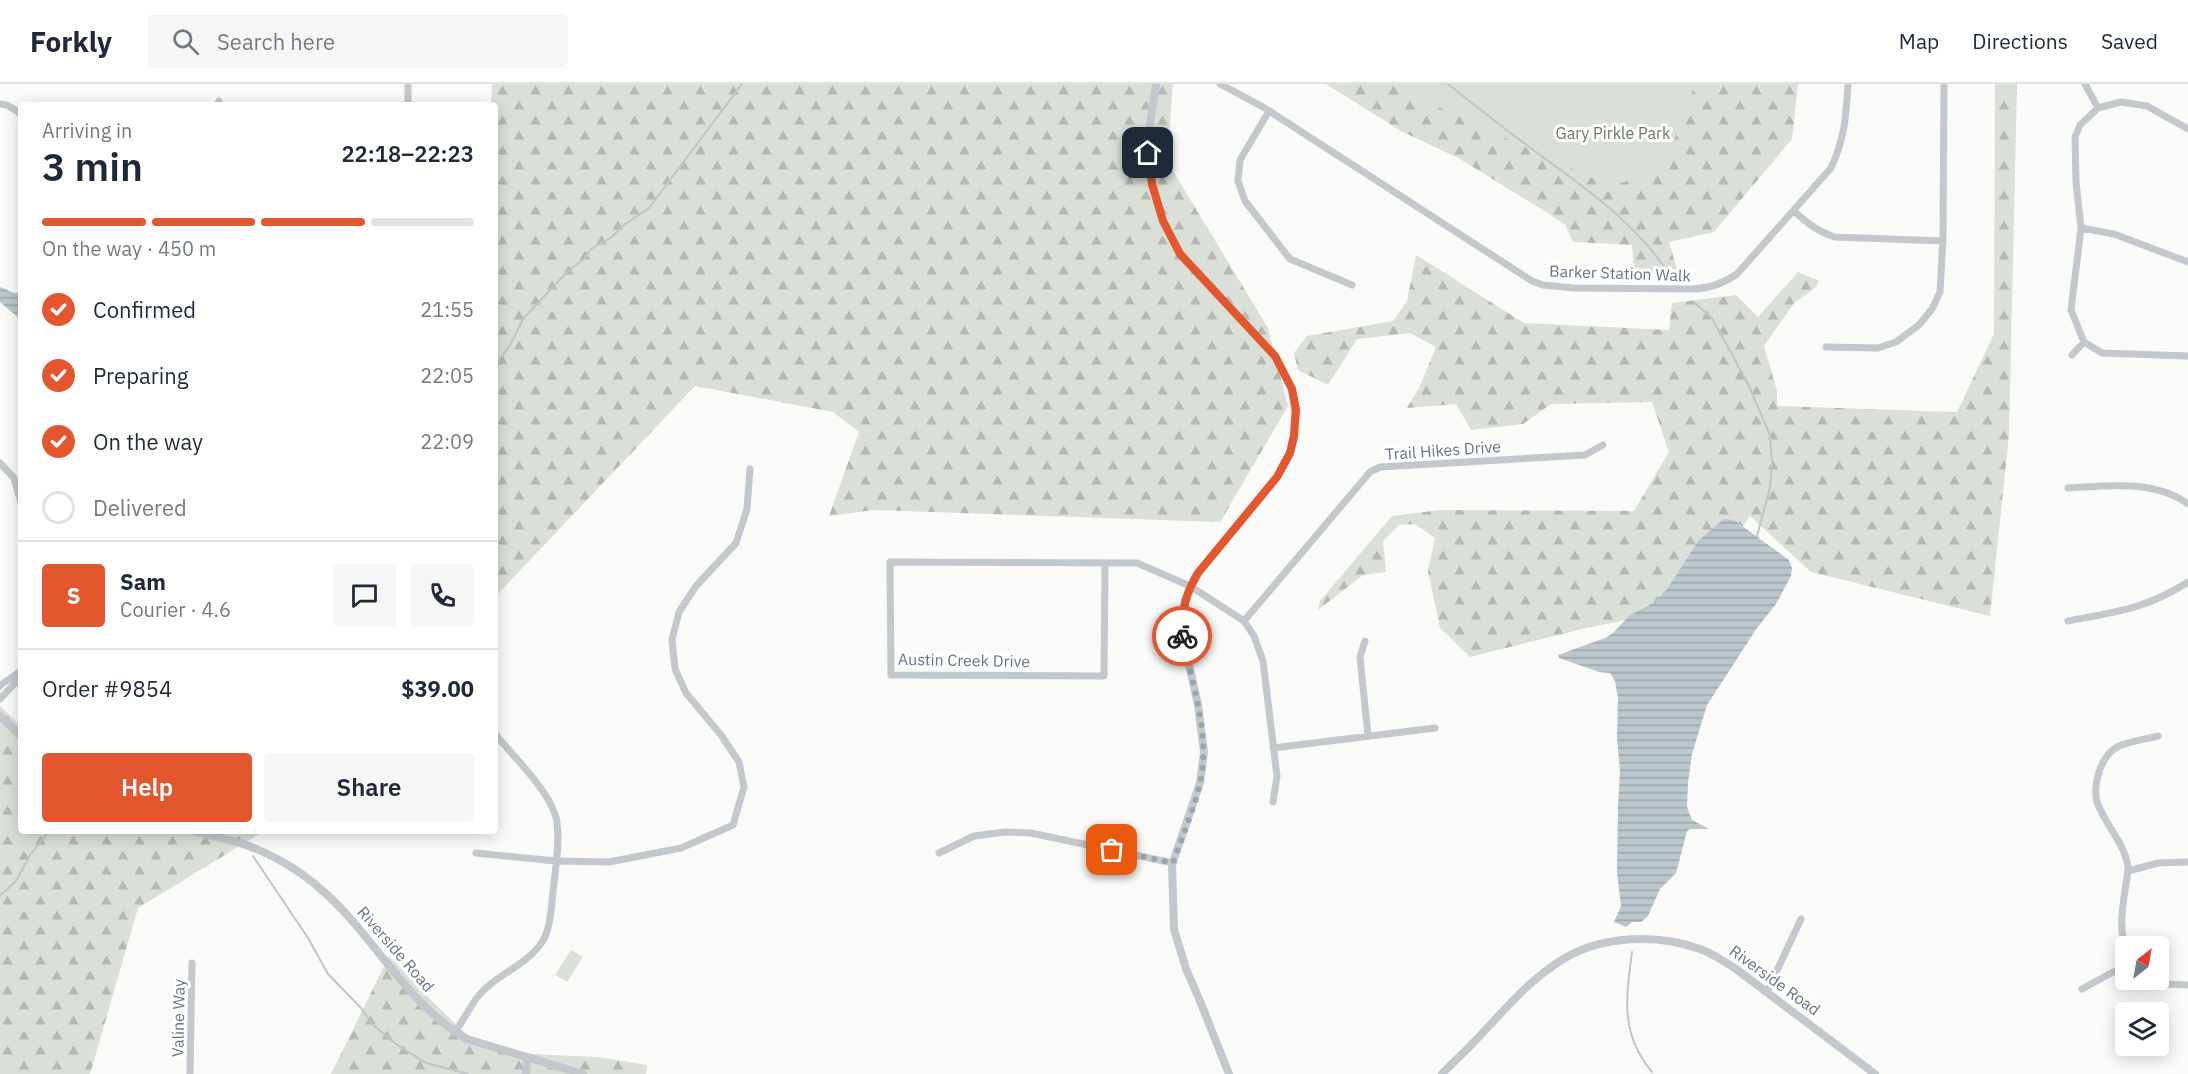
<!DOCTYPE html>
<meta charset="utf-8">
<style>
:root{--surface:#fff;--page:#f6f6f7;--text:#1f2937;--muted:#747a83;--line:#e0e1e3;--accent:#e4572e}
body{margin:0;font-family:"IBM Plex Sans",sans-serif;background:var(--page);color:var(--text);height:100vh;display:flex;flex-direction:column;font-size:22px;white-space:nowrap}
*{box-sizing:border-box;margin:0}
p{font-size:20px;color:var(--muted)}
.icon{flex:none;width:33px;height:33px;fill:none;stroke:currentColor;stroke-width:2;stroke-linecap:round;stroke-linejoin:round}
.map{position:relative;flex:1;overflow:hidden}
.panel{position:absolute;left:18px;top:18px;width:480px;height:732px;display:flex;flex-direction:column;background:var(--surface);border-radius:6px;box-shadow:0 3px 15px #0003}
.panel>*{flex:none}
.needle{width:39px;rotate:31deg}
.buttons{position:absolute;left:2115px;top:852px;display:grid;gap:12px}
.buttons a{display:grid;place-items:center;width:54px;height:54px;border-radius:6px;background:var(--surface);box-shadow:0 3px 15px #0003;font-size:30px}
.pin{position:absolute;display:grid;place-items:center;width:51px;height:51px;color:#fff;margin:-26px;border-radius:12px;box-shadow:0 3px 9px #0006}
.courier{position:absolute;display:grid;place-items:center;width:60px;height:60px;margin:-30px;border:4px solid #e4572e;border-radius:50%;background:#fff;color:#222;box-shadow:0 2px 8px #0007}
.summary em{font-style:normal;font-weight:600}
.summary div{display:flex;flex-direction:column-reverse}
.summary{display:flex;align-items:center;justify-content:space-between;height:102px;padding:0 24px}
h1{font-size:39px;font-weight:600;line-height:45px}
.bar{display:grid;grid-template-columns:repeat(4,1fr);gap:9px 6px;align-content:center;height:72px;padding:0 24px}
.bar i{height:8px;border-radius:4px;background:var(--line)}
.bar .on{background:var(--accent)}
.bar p{grid-column:span 4}
.line{display:flex;align-items:center;gap:15px;padding:0 24px;border-top:2px solid var(--line)}
.line div{flex:1}
.round{display:grid;place-items:center;flex:none;width:63px;height:63px;border-radius:6px;background:var(--page)}
ol{padding:0 24px;list-style:none}
li{display:flex;align-items:center;gap:18px;height:66px}
li p{margin-inline-start:auto}
li .icon{padding:6px;border-radius:50%;background:var(--accent);color:#fff;stroke-width:4}
li:last-child{color:var(--muted)}
li i{width:33px;height:33px;border:3px solid var(--line);border-radius:50%}
.cta{display:flex;gap:12px;margin-top:auto;padding:12px 24px}
.cta a{flex:1;height:69px;border-radius:6px;background:var(--accent);color:#fff;font-size:24px;font-weight:600;line-height:69px;text-align:center}
.cta a+a{background:var(--page);color:var(--text)}
header{display:flex;align-items:center;gap:36px;box-sizing:border-box;height:84px;padding:0 30px;background:var(--surface);border-bottom:2px solid var(--line)}
header strong{font-size:28px}
nav{display:flex;gap:33px;margin-inline-start:auto;font-size:21px}
.search{width:420px;height:54px;background:var(--page);display:flex;align-items:center;gap:15px;box-sizing:border-box;padding:0 21px;border-radius:6px;color:var(--muted);font-size:22px}
.map>svg:first-child{display:block}
.forest{fill:url(#forest-firs)}
.park{fill:#dadfd7}
.water{fill:url(#water-rules)}
.lines{fill:none;stroke-linecap:round;stroke-linejoin:round}
.stream{stroke:#bbc7cb;stroke-width:2}
.minor{stroke:#c3c8cc;stroke-width:7}
.tertiary{stroke:#c3c8cc;stroke-width:8}
.done{stroke:#99a4ac;stroke-width:6;stroke-dasharray:0 10.8}
.route{stroke:#e4572e;stroke-width:8}
.labels{text-anchor:middle;stroke-width:6;stroke-linejoin:round;paint-order:stroke}
.park-label{font-size:16px;fill:#687a64;stroke:#fff}
.street-label{font-size:16px;fill:#657683;stroke:#fff}
</style>
<header>
<strong>Forkly</strong>
<div class="search"><svg class="icon" aria-label="search" viewBox="0 0 24 24"><circle cx="10" cy="10" r="6"/><path d="M15 15l6 6"/></svg>Search here</div>
<nav><a>Map</a><a>Directions</a><a>Saved</a></nav>
</header>
<div class="map">
<svg width="2188" height="990" viewBox="0 0 2188 990">
<defs>
<pattern id="forest-firs" width="22" height="20" patternUnits="userSpaceOnUse" patternTransform="scale(1.5)"><rect width="22" height="20" fill="#dadfd7"/><path d="M5 1l3.5 6h-7zM16 11l3.5 6h-7z" fill="#b4b9b4"/></pattern>
<pattern id="water-rules" width="6" height="5" patternUnits="userSpaceOnUse" patternTransform="scale(1.5)"><rect width="6" height="5" fill="#bbc7cb"/><path d="M0 2.5h6" fill="none" stroke="#9ca6aa"/></pattern>
</defs>
<rect width="100%" height="100%" fill="#fafaf8"/>
<path class="forest" d="M 492,0 L 1173,0 L 1167,77 L 1268,244 L 1288,322 L 1220,438 L 874,426 L 829,432 L 859,348 L 833,328 L 695,302 L 495,513 L 495,21 L 491,21 Z
M 1326,0 L 1798,0 L 1792,55 L 1714,148 L 1669,158 L 1678,189 L 1634,187 L 1632,161 L 1573,158 L 1565,140 L 1460,75 L 1401,47 Z
M 1995,0 L 2017,0 L 2009,351 L 1990,532 L 1811,488 L 1750,432 L 1681,525 L 1586,544 L 1470,573 L 1440,544 L 1428,487 L 1435,454 L 1415,440 L 1399,441 L 1383,457 L 1386,488 L 1363,491 L 1318,526 L 1320,517 L 1392,432 L 1440,426 L 1634,427 L 1669,368 L 1652,318 L 1551,320 L 1523,340 L 1471,346 L 1456,320 L 1407,324 L 1419,304 L 1436,263 L 1410,249 L 1357,255 L 1328,301 L 1298,286 L 1294,269 L 1307,252 L 1393,237 L 1407,217 L 1416,171 L 1524,239 L 1669,246 L 1672,219 L 1736,211 L 1758,233 L 1798,188 L 1819,197 L 1815,204 L 1794,219 L 1764,262 L 1777,307 L 1777,322 L 1957,328 L 1994,250 Z
M 0,622 L 21,642 L 21,747 L 264,747 L 138,824 L 90,990 L 0,990 Z
M 389,872 L 433,918 L 469,953 L 529,970 L 598,973 L 647,981 L 646,990 L 331,990 Z"/>
<path class="park" d="M 1389,0 L 1694,0 L 1689,25 L 1658,89 L 1609,102 Z
M 571,866 L 583,873 L 567,898 L 555,891 Z"/>
<path class="water" d="M 0,203 L 14,209 L 21,208 L 21,236 L 0,218 Z
M 1724,435 L 1734,436 L 1789,476 L 1792,484 L 1791,492 L 1776,520 L 1757,544 L 1707,621 L 1692,670 L 1688,699 L 1687,723 L 1692,736 L 1709,745 L 1690,745 L 1687,747 L 1676,789 L 1660,805 L 1648,832 L 1641,838 L 1632,838 L 1626,843 L 1614,838 L 1621,822 L 1617,788 L 1618,723 L 1620,687 L 1617,655 L 1618,614 L 1615,597 L 1610,589 L 1599,588 L 1559,574 L 1558,571 L 1605,554 L 1613,549 L 1629,532 L 1655,518 L 1668,504 L 1698,457 Z"/>
<g class="lines">
<path class="stream" d="M 1448,0 C 1473,20 1498,40 1524,59 C 1575,97 1632,134 1667,187
M 1695,219 L 1712,234 L 1748,300 L 1770,351 L 1772,378 L 1770,404 L 1757,452
M 495,282 L 510,261 L 523,235 L 567,188 L 584,175 L 591,165 L 612,153 L 621,143 L 649,124 L 742,0
M 247,748 L 247,747
M 253,772 L 308,854 L 328,890 L 361,924 L 372,940 L 396,960 L 426,979 L 468,990
M 0,812 L 16,797 L 30,771 L 49,747
M 1632,868 C 1626,914 1620,950 1652,988"/>
<path class="minor" d="M 1220,0 L 1263,23 L 1532,197 L 1543,201 L 1574,204 L 1691,205 C 1707,205 1724,199 1737,190 L 1831,84 C 1845,54 1846,32 1848,0
M 2085,0 L 2098,24
M 0,20 L 7,21 L 21,30
M 217,21 L 219,17
M 408,21 L 408,0
M 1269,27 L 1240,76 L 1238,97 L 1245,117 L 1290,175 L 1352,201
M 2188,45 L 2147,22 L 2121,18 L 2098,24 L 2080,41 L 2075,53 L 2076,98 L 2081,144 L 2071,226 L 2084,258 L 2102,269 L 2188,272
M 1794,127 C 1806,138 1818,148 1835,153 L 1943,157
M 2081,144 L 2114,150 L 2188,178
M 1826,263 L 1878,264 L 1896,258 L 1919,241 L 1932,225 L 1940,208 L 1943,154 L 1944,0
M 2072,271 L 2084,258
M 0,379 L 14,394 L 21,419
M 2068,404 C 2108,402 2154,395 2188,420
M 1105,479 L 1104,592 L 891,591 L 890,478 L 1137,479 L 1190,502 L 1244,537 L 1254,552 L 1263,577 L 1277,692 L 1273,718
M 1244,537 L 1370,388 L 1380,383 L 1585,371 L 1603,361
M 2068,537 C 2116,528 2146,525 2188,498
M 1365,557 L 1360,573 L 1368,652
M 0,602 C 7,595 15,593 21,586
M 0,615 L 16,598 L 17,591
M 1273,664 L 1435,644
M 476,769 L 556,777 L 609,778 L 681,764 L 733,741 L 744,703 L 739,678 L 721,651 L 686,609 L 675,585 L 672,556 L 679,528 L 696,502 L 736,459 L 747,425 L 750,385
M 939,769 L 974,752 L 1005,748 L 1031,749 L 1173,779
M 2128,787 L 2158,779 L 2188,778
M 2126,866 C 2119,845 2122,828 2125,806 C 2126,799 2128,791 2128,783 C 2125,761 2109,745 2100,725 C 2090,707 2099,674 2117,663 C 2126,658 2147,655 2158,652
M 2155,896 L 2166,900 L 2188,901
M 2082,905 L 2126,881
M 1767,908 L 1801,835
M 455,948 C 464,936 471,920 480,910 C 498,890 524,882 540,861 C 551,847 551,824 553,808 C 555,786 560,761 557,739 C 554,711 513,672 495,650
M 190,990 L 192,879"/>
<path class="tertiary" d="M 1156,0 L 1149,47 L 1148,69 L 1152,100 L 1163,137 L 1180,169 L 1275,272 L 1292,305 L 1295,326 L 1294,352 L 1290,369 L 1277,393 L 1198,489 L 1185,516 L 1182,549 L 1198,621 L 1204,668 L 1200,699 L 1172,781 L 1174,845 L 1186,885 L 1200,917 L 1229,990
M 0,632 L 21,652
M 193,747 C 206,751 220,753 233,757 C 266,766 299,785 324,808 C 375,853 407,921 467,955 L 583,990
M 526,990 L 527,973
M 1442,990 C 1452,979 1464,969 1474,958 C 1503,928 1529,895 1565,874 C 1604,851 1659,850 1700,865 C 1713,870 1724,877 1736,885 L 1875,990"/>
</g>
<g class="lines">
<path class="done" d="M 1112,766 L 1173,779 C 1182,752 1194,726 1200,699 C 1211,651 1192,600 1182,552"/>
<path class="route" d="M 1148,69 L 1152,100 L 1163,137 L 1180,170 L 1275,272 L 1292,305 L 1296,326 L 1294,352 L 1290,369 L 1277,393 L 1198,489 C 1186,508 1181,530 1182,552"/>
</g>
<g class="labels">
<g class="park-label">
<text x="1613" y="55">Gary Pirkle Park</text>
</g>
<g class="street-label">
<text transform="translate(1620 189) rotate(2)" y="6">Barker Station Walk</text>
<text transform="translate(1443 366) rotate(-4)" y="6">Trail Hikes Drive</text>
<text transform="translate(964 576) rotate(1)" y="6">Austin Creek Drive</text>
<text transform="translate(396 865) rotate(49)" y="6">Riverside Road</text>
<text transform="translate(1775 896) rotate(36)" y="6">Riverside Road</text>
<text transform="translate(178 934) rotate(-89)" y="6">Valine Way</text>
</g>
</g>
</svg>
<div class="buttons">
<a><svg class="needle" viewBox="-14 -14 28 28"><path d="M0-13l5 13h-10z" fill="#e53935"/><path d="M0 13l5-13h-10z" fill="#747a83"/></svg></a>
<a><svg class="icon" aria-label="layers" viewBox="0 0 24 24"><path d="M12 4l9 5-9 5-9-5zM3 14l9 5 9-5"/></svg></a>
</div>
<div class="pin" style="left:1112px;top:766px;background:#ea580c"><svg class="icon" aria-label="bag" viewBox="0 0 24 24"><path d="M5 8h14l-1 12H6zM9 8a3 3 0 0 1 6 0"/></svg></div>
<div class="pin" style="left:1148px;top:69px;background:#1f2937"><svg class="icon" aria-label="home" viewBox="0 0 24 24"><path d="M3 11l9-7 9 7M6 9v11h12V9"/></svg></div>
<div class="courier" style="left:1182px;top:552px"><svg class="icon" aria-label="bike" viewBox="0 0 24 24"><circle cx="6" cy="16" r="4"/><circle cx="18" cy="16" r="4"/><path d="M6 16l4-8h5l3 8M10 8l3 8H6M13 5h3"/></svg></div>
<section class="panel">
<div class="summary"><div><h1>3 min</h1><p>Arriving in</p></div><em>22:18–22:23</em></div>
<div class="bar"><i class="on"></i><i class="on"></i><i class="on"></i><i></i><p>On the way · 450 m</p></div>
<ol>
<li><svg class="icon" aria-label="check" viewBox="0 0 24 24"><path d="M5 12l5 5 9-10"/></svg>Confirmed<p>21:55</p></li>
<li><svg class="icon" aria-label="check" viewBox="0 0 24 24"><path d="M5 12l5 5 9-10"/></svg>Preparing<p>22:05</p></li>
<li><svg class="icon" aria-label="check" viewBox="0 0 24 24"><path d="M5 12l5 5 9-10"/></svg>On the way<p>22:09</p></li>
<li><i></i>Delivered</li>
</ol>
<div class="line" style="height:108px"><b class="round" style="background:var(--accent);color:#fff">S</b><div><b>Sam</b><p>Courier · 4.6</p></div><a class="round"><svg class="icon" aria-label="chat" viewBox="0 0 24 24"><path d="M4 5h16v11H9l-5 4z"/></svg></a><a class="round"><svg class="icon" aria-label="phone" viewBox="0 0 24 24"><path d="M5 4h4l2 5-3 2q2 4 5 5l2-3 5 2v4C11 20 4 13 5 4z"/></svg></a></div>
<div class="line" style="height:78px"><div>Order #9854</div><b>$39.00</b></div>
<div class="cta"><a>Help</a><a>Share</a></div>
</section>
</div>
